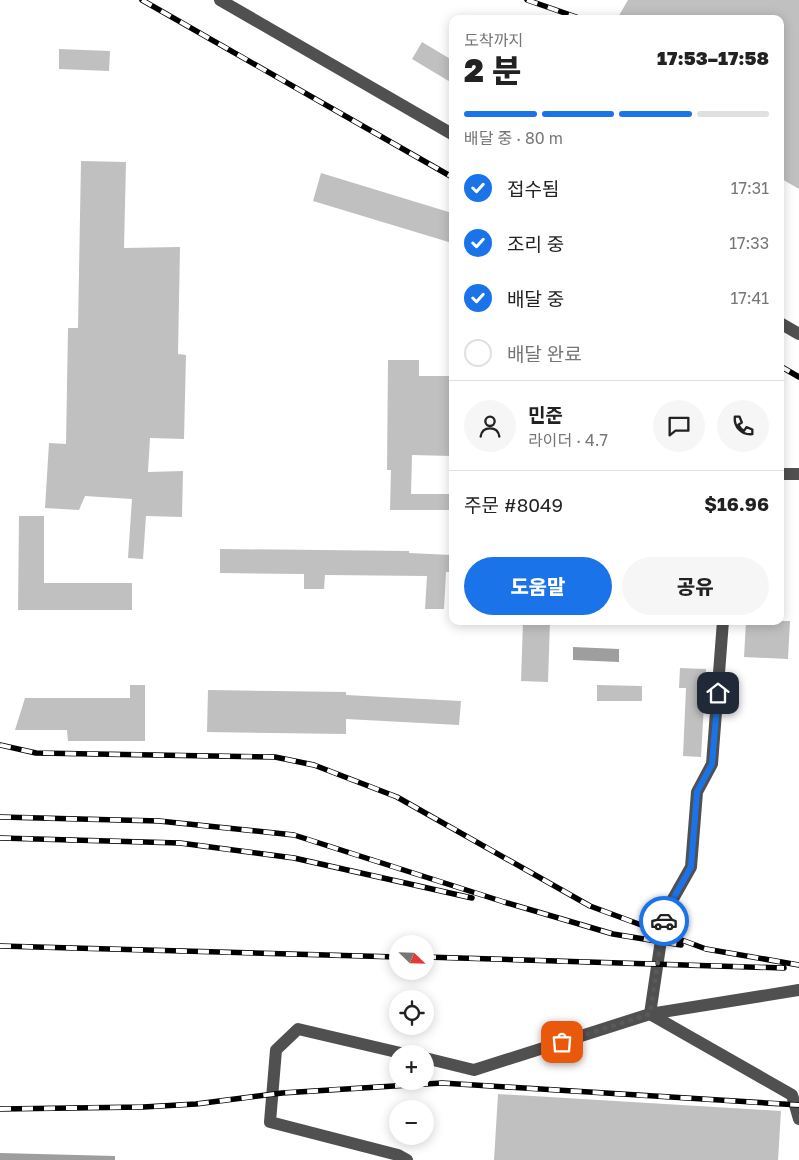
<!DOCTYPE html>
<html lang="ko">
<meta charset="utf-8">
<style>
:root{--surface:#fff;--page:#f6f6f6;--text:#222;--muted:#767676;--line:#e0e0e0;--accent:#1a73e8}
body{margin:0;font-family:"Golos Text","Noto Sans KR",sans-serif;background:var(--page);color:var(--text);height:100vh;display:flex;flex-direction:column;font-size:19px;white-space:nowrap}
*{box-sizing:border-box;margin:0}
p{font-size:16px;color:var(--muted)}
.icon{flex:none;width:28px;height:28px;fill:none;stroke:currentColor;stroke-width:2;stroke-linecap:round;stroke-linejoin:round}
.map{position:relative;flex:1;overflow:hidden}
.details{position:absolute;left:449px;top:15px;width:335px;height:610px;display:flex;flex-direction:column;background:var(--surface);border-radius:10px;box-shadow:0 2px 12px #0003}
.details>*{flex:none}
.needle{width:32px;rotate:113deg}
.buttons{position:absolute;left:389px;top:935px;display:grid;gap:10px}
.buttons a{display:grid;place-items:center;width:45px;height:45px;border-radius:50%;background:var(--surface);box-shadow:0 2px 12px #0003;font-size:25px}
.pin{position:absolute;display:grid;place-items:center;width:42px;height:42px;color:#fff;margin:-21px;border-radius:10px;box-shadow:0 2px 8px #0006}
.courier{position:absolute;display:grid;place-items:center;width:50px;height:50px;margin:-25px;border:4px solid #1a73e8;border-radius:50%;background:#fff;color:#222;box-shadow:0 1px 6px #0007}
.summary em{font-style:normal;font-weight:800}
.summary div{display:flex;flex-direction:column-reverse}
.summary{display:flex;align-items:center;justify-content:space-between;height:85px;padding:0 15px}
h1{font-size:32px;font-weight:800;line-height:38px}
.bar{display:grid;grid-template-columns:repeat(4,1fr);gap:8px 5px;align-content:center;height:60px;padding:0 15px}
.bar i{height:6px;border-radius:4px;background:var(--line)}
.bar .selected{background:var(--accent)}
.bar p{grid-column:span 4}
.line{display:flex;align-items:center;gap:12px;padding:0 15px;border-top:1px solid var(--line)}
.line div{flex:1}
.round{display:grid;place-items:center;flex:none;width:52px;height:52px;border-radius:26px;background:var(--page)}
ol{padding:0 15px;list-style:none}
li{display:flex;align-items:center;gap:15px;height:55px}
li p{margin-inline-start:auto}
li .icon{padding:5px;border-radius:50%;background:var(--accent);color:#fff;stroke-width:4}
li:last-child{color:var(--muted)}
li i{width:28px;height:28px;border:2px solid var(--line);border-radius:50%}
.cta{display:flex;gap:10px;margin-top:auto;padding:10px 15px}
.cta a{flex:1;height:58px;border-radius:30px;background:var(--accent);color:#fff;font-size:20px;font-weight:800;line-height:58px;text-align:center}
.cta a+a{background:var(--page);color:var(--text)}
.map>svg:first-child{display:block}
.water{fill:#9e9e9e}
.building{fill:#c0c0c0}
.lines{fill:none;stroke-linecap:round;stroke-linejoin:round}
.minor{stroke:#505050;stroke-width:12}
.rail-casing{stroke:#000;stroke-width:5.5}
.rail{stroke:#fff;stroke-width:4;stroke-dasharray:11;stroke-linecap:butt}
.done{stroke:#595959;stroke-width:5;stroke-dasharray:0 9}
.route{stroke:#1a73e8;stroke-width:6}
</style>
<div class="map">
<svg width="799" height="1160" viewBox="0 0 799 1160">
<rect width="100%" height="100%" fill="#fff"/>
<path class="water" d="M 573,647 L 619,649 L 619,662 L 573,660 Z
M 0,1153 L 115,1156 L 115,1160 L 0,1160 Z"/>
<path class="building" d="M 628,0 L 799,0 L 799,189 L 780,178 L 780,19 L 617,19 Z
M 422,42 L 452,60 L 452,83 L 412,59 Z
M 59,49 L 110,51 L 109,71 L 59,69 Z
M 81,161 L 126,162 L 124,248 L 180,247 L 178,354 L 186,355 L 184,439 L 150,438 L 148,472 L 183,471 L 182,517 L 146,516 L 143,559 L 128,558 L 132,499 L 85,496 L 79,510 L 45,508 L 49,443 L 66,444 L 68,328 L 78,328 Z
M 321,173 L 452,213 L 452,243 L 313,201 Z
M 388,360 L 419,360 L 419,376 L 452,376 L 452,456 L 412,455 L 411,494 L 452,494 L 452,510 L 390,510 L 391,470 L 387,470 Z
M 19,516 L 44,516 L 44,583 L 132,583 L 132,610 L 18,610 Z
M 220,549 L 409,551 L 409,553 L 452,555 L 452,572 L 446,572 L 444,609 L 425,609 L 427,576 L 325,575 L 324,589 L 304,589 L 304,574 L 220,573 Z
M 523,621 L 550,621 L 548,682 L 521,681 Z
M 746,621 L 790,621 L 788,659 L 744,657 Z
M 680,668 L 706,669 L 701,757 L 683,756 L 686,688 L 679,688 Z
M 130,685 L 145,685 L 145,741 L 68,741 L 67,730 L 15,730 L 25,698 L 130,698 Z
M 597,685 L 642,686 L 642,701 L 597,701 Z
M 208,690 L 346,692 L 346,695 L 461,701 L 459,725 L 346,719 L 346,734 L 207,732 Z
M 498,1094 L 781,1111 L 778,1160 L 494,1160 Z"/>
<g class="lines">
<path class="minor" d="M 220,0 L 452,134
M 780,323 L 799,334
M 780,474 L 799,474
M 723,621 L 712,764 L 697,792 L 691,867 L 665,913 L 650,1014 L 799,990
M 405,1054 L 298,1029 L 276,1050 L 270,1122 L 398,1155 L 407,1160
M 425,1058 L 474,1070 L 650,1014 L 792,1095 L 799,1119"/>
<g class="rail-casing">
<path id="rail" d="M 142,0 L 452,177
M 527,0 L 582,19
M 780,366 L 799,377
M 0,745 L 36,753 L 275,757 L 314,765 L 397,797 L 590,906 L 706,949 L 799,965
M 0,817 L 159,821 L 294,835 L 504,902 L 613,934 L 681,945
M 0,838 L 180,843 L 294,858 L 472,898
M 0,946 L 398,957
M 425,957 L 784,968
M 0,1109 L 143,1107 L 196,1104 L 282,1093 L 442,1083 L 799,1105"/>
</g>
<use href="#rail" class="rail"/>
</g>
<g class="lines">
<path class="done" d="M 562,1042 L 650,1014 L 664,921"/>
<path class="route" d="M 664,921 L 665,913 L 691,867 L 697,792 L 712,764 L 718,693"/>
</g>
</svg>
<div class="buttons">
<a><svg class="needle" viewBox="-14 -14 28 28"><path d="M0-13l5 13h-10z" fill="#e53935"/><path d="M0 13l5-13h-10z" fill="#767676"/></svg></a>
<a><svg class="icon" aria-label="locate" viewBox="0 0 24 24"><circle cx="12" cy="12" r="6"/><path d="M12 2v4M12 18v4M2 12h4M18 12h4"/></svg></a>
<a>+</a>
<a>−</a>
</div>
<div class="pin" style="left:562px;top:1042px;background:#ea580c"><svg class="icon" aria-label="bag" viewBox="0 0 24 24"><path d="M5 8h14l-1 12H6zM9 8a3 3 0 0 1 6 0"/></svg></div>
<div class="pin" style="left:718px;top:693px;background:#1f2937"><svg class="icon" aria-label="home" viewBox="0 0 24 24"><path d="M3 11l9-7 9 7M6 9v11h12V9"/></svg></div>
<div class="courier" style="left:664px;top:921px"><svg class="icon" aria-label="car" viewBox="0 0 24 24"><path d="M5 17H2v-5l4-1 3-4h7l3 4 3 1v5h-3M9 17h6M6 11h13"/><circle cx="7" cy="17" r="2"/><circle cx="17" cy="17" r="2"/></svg></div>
<section class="details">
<div class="summary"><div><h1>2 분</h1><p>도착까지</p></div><em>17:53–17:58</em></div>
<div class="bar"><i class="selected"></i><i class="selected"></i><i class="selected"></i><i></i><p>배달 중 · 80 m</p></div>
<ol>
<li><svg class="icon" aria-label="check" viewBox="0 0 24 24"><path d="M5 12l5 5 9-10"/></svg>접수됨<p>17:31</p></li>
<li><svg class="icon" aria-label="check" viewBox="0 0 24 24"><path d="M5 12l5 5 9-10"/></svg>조리 중<p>17:33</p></li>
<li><svg class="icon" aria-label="check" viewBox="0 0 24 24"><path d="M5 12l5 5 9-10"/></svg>배달 중<p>17:41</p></li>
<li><i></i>배달 완료</li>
</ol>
<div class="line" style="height:90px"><a class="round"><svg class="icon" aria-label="person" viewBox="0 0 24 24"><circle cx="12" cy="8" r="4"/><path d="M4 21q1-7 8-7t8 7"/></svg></a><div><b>민준</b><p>라이더 · 4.7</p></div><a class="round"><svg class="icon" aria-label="chat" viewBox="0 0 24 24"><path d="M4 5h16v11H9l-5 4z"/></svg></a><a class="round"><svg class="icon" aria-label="phone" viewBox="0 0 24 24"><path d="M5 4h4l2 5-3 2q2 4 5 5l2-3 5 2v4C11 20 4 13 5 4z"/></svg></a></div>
<div class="line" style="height:65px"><div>주문 #8049</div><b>$16.96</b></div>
<div class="cta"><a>도움말</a><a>공유</a></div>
</section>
</div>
